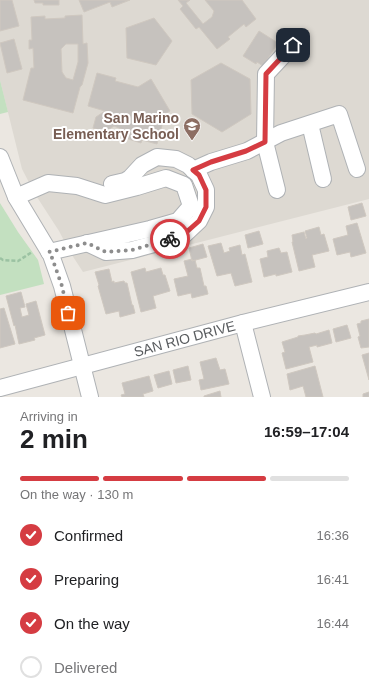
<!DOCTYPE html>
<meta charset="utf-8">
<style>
:root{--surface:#fff;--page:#f2f2f2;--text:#202124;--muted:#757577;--line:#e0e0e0;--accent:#d53c42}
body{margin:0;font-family:Arial,sans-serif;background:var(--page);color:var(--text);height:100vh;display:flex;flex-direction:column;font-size:15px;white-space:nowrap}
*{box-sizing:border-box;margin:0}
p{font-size:13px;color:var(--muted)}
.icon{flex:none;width:22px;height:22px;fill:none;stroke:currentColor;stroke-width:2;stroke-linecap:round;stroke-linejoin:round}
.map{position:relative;height:397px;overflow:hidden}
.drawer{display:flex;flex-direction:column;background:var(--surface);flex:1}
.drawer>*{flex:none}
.pin{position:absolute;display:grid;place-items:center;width:34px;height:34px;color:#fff;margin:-17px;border-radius:8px;box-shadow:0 2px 6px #0006}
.courier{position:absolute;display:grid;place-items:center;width:40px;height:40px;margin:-20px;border:3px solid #d53c42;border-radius:50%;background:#fff;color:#222;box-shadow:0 1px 5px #0007}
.head em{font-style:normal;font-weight:700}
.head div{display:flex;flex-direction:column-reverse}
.head{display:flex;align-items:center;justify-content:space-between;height:68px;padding:0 20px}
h1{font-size:26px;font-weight:700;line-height:30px}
.bar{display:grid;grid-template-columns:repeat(4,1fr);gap:6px 4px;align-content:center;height:48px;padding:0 20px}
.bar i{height:5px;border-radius:3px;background:var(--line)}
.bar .current{background:var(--accent)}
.bar p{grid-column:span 4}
ol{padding:0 20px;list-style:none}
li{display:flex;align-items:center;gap:12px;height:44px}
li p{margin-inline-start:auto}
li .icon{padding:4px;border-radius:50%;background:var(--accent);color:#fff;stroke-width:4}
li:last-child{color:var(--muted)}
li i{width:22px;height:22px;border:2px solid var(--line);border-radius:50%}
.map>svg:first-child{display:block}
.education{fill:#ddd9d2}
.green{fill:#c3e0c0}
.building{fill:#c6c2be;stroke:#cfc8c0;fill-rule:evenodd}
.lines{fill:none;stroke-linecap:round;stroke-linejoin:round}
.minor-casing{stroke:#afb2b5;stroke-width:18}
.path{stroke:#9bc2a2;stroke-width:2.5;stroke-dasharray:4 2;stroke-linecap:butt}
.minor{stroke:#fff;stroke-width:16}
.done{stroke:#8d8d8d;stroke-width:4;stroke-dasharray:0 7.2}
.route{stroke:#d53c42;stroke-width:5}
.labels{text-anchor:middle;stroke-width:4;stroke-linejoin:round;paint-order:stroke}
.education-label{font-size:14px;font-weight:bold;fill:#785e54;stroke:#fff;text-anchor:end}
.street-label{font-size:14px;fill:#5a5d60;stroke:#fff}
</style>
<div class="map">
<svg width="369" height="397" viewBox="0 0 369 397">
<rect width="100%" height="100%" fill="#ebe7e1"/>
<path class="education" d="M 0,0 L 369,0 L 369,199 L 83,272 L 70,252 L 59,231 L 35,194 L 22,169 L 0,80 Z"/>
<path class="green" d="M 0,80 L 8,112 L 0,114 Z
M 0,203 L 18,232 L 38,260 L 44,284 L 0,295 Z"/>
<path class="building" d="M 0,0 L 12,0 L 19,26 L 0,31 Z
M 34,0 L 59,0 L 59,5 L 43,5 L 43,3 L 35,3 Z
M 79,0 L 130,0 L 112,7 L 110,2 L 84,12 Z
M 178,0 L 190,0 L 186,3 L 203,24 L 212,17 L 214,11 L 205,0 L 242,0 L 256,19 L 246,27 L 244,24 L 228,37 L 230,39 L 217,49 L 199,27 L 196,29 L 180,9 L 183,6 Z
M 82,15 L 83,44 L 87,43 L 88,63 L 82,85 L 80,87 L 73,113 L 23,100 L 31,68 L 34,68 L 33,48 L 29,49 L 29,40 L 32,40 L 31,17 L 45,16 L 45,19 L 65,18 L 65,16 ZM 66,44 L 78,44 L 78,62 L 73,80 L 66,78 L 62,72 L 61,49 Z
M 154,18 L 172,41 L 156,65 L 127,58 L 126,28 Z
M 259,31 L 278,43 L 263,66 L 257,62 L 256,64 L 243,56 Z
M 14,39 L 22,69 L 7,73 L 0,43 Z
M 221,63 L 250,79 L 251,114 L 222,132 L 192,114 L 191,80 Z
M 97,73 L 116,78 L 115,81 L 138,87 L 151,79 L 170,111 L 165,114 L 157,144 L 142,140 L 141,143 L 122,137 L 124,130 L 114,126 L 105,132 L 93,128 L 96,117 L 105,111 L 88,106 Z
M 362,203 L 366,216 L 351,220 L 348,207 Z
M 357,223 L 366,253 L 351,257 L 350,252 L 337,255 L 333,239 L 348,235 L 346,226 Z
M 319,227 L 321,235 L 324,234 L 329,251 L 312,255 L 315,267 L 299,271 L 292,242 L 293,242 L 292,235 L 304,232 L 306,239 L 307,238 L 305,231 Z
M 259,231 L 263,244 L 248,248 L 245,235 Z
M 221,243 L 224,253 L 230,251 L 229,248 L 240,245 L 242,255 L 245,254 L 252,282 L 235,286 L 231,273 L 217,276 L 208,246 Z
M 203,244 L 207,257 L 192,261 L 189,248 Z
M 279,248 L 281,253 L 287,252 L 292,272 L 276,276 L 276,274 L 264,277 L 260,259 L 268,257 L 267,251 Z
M 192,259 L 192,261 L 195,260 L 197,268 L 200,268 L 204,286 L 206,286 L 208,294 L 192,298 L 191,293 L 178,296 L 174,279 L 188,276 L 184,261 Z
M 145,268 L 146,272 L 161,268 L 163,275 L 165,275 L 170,291 L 153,296 L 156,308 L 141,312 L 131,272 Z
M 109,269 L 112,282 L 114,281 L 114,283 L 124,281 L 125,283 L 127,283 L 132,305 L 133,305 L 135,313 L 120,317 L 119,311 L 106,314 L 98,286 L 99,285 L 95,272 Z
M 21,292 L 25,307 L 20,308 L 22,317 L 29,315 L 26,304 L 36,301 L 45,335 L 34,338 L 35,340 L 19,344 L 15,325 L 14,326 L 6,296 Z
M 4,308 L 15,344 L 0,348 L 0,309 Z
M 369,319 L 369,347 L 361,348 L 358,337 L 360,336 L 357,324 L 361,323 L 361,321 Z
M 347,325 L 351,338 L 336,342 L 333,329 Z
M 329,330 L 332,343 L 317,347 L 317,345 L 309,347 L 313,362 L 286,369 L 282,353 L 285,352 L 282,342 L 298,337 L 298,336 L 305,335 L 315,333 L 316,334 Z
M 369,353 L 369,380 L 362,355 Z
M 216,358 L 220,370 L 225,369 L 229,384 L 201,390 L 199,380 L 204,379 L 200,362 Z
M 188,366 L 191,380 L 176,383 L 173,370 Z
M 315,366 L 323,397 L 306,397 L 303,386 L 290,390 L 287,374 Z
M 169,371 L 172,384 L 158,388 L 154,375 Z
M 149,376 L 153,391 L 143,394 L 144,397 L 122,397 L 121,395 L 125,394 L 122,383 Z
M 220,391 L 221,397 L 204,397 L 204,396 Z
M 369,392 L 369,397 L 363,397 L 363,394 Z"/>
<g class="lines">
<g class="minor-casing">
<g id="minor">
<path d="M 310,124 L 323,179"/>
<path d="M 0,157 L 16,197 L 51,255 L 62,286 L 90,397"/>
<path d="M 193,170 L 211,162 L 247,151 L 281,133 L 339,114 L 357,169"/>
<path d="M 277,190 L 265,142 L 266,74 L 293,45"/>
<path d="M 16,197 L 48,183 L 77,186 L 105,195 L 137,187 L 166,178 L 184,185 L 191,206 L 178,221 L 150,229 L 49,252"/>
<path d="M 87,243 L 106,252 L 132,250 L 183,236 L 199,221 L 206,207 L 206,190 L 199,175 L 188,165 L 176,159 L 157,157 L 142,165 L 130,178 L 125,181 L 112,184"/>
<path d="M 243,323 L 262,397"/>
<path id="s1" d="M 0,388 L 243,323 L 369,292"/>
</g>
</g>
<path class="path" d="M 0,258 L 3,260 L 18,261 L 32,252"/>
<use href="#minor" class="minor"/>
</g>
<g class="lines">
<path class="done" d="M 68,313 L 62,286 L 51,255 L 49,252 L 87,243 L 106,252 L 132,250 L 170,239"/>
<path class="route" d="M 170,239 L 182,236 L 199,221 L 206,207 L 206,190 L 199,175 L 193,170 L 211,162 L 246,151 L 265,142 L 266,74 L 293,45"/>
</g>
<defs>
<g id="school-pin" transform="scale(0.9)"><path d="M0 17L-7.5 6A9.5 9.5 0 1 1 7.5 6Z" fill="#8d6e63" stroke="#fff"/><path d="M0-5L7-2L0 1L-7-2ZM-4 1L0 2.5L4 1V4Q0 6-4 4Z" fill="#fff"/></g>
</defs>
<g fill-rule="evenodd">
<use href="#school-pin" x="192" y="126"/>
</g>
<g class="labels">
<g class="education-label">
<text x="179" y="123">San Marino<tspan x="179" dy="16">Elementary School</tspan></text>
</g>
<g class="street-label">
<text dy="5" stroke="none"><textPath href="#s1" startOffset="191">SAN RIO DRIVE</textPath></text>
</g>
</g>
</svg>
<div class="pin" style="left:68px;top:313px;background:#ea580c"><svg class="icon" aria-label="bag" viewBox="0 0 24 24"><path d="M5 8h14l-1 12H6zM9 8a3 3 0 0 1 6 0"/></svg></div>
<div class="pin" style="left:293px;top:45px;background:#1f2937"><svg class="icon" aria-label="home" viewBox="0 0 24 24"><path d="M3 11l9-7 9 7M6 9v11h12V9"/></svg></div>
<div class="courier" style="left:170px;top:239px"><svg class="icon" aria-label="bike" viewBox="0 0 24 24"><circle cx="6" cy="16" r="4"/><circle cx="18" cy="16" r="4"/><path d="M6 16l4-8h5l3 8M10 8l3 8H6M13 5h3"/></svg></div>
</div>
<section class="drawer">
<div class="head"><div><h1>2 min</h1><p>Arriving in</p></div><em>16:59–17:04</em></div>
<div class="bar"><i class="current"></i><i class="current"></i><i class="current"></i><i></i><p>On the way · 130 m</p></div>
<ol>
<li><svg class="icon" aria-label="check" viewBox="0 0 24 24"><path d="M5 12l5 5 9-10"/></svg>Confirmed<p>16:36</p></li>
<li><svg class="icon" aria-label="check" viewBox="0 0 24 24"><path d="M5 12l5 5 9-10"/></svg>Preparing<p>16:41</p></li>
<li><svg class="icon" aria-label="check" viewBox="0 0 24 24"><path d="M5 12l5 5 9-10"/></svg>On the way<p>16:44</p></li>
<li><i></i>Delivered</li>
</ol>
</section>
